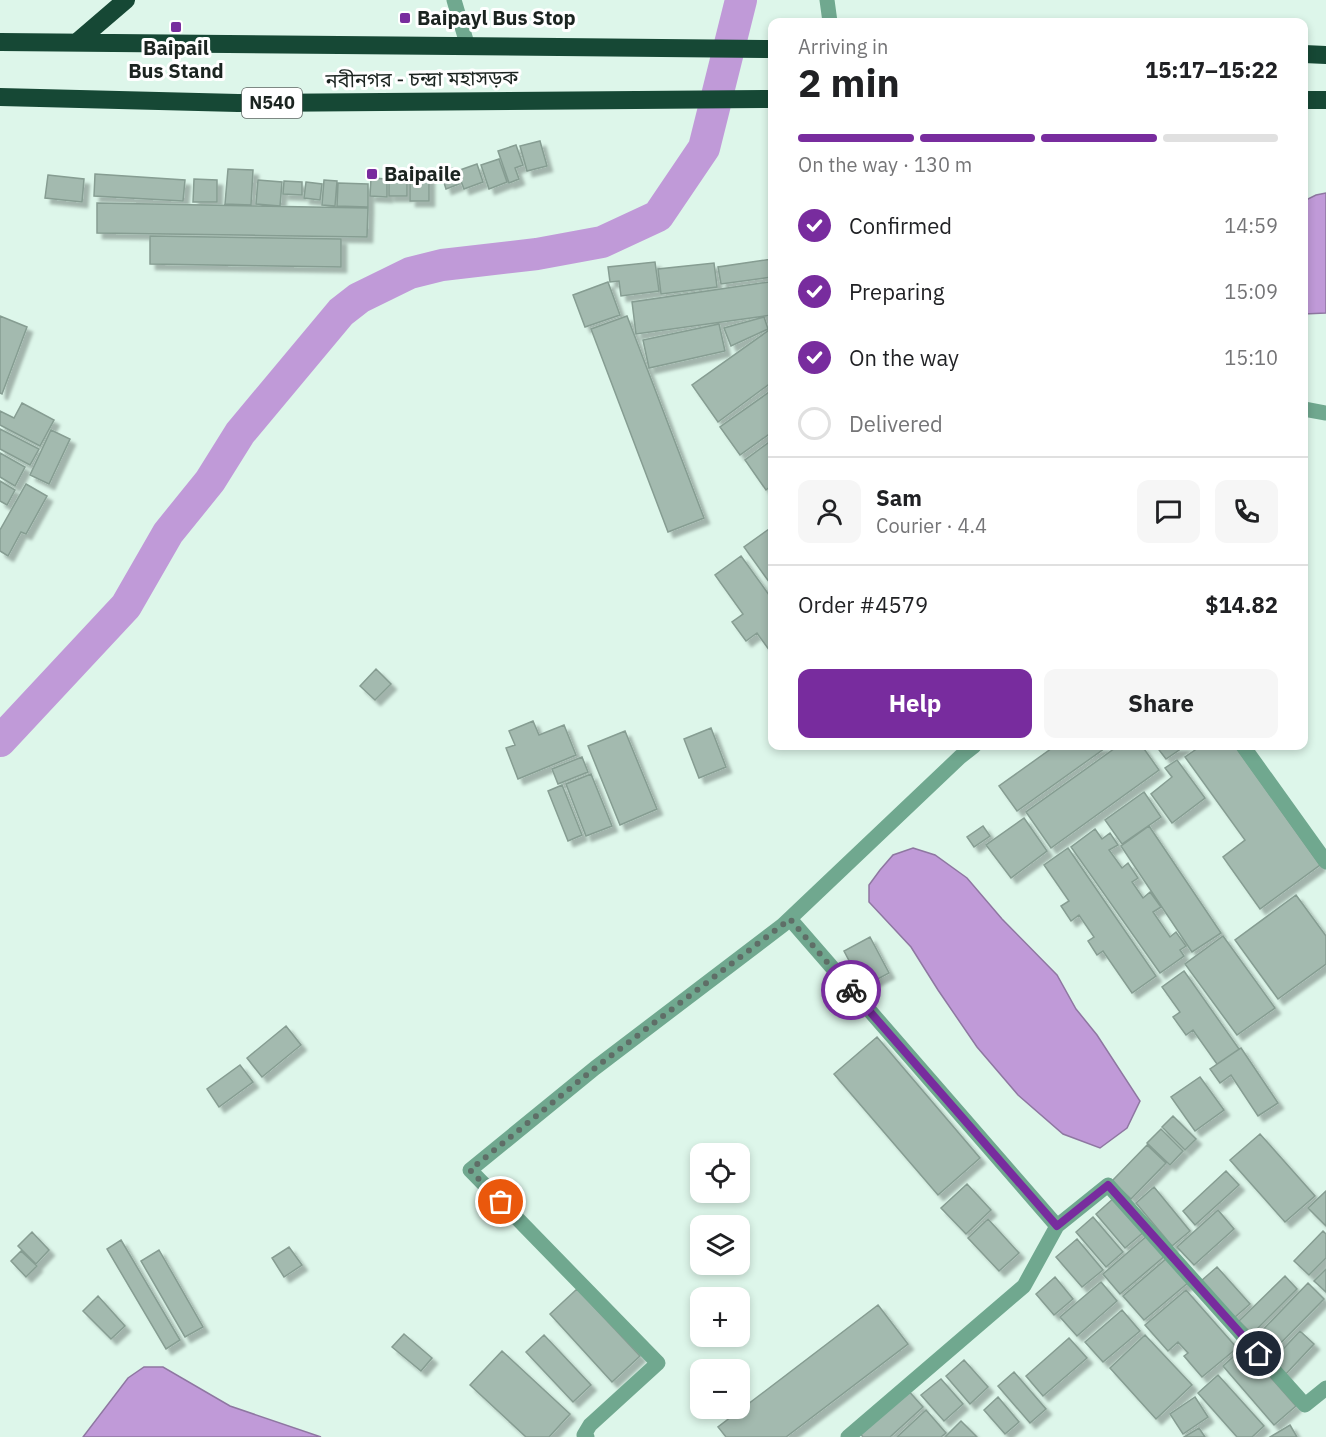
<!DOCTYPE html>
<meta charset="utf-8">
<style>
:root{--surface:#fff;--page:#f6f6f6;--text:#202124;--muted:#757577;--line:#e0e0e0;--accent:#782c9e}
body{margin:0;font-family:"IBM Plex Sans","Noto Sans Bengali",sans-serif;background:var(--page);color:var(--text);height:100vh;display:flex;flex-direction:column;font-size:22px;white-space:nowrap}
*{box-sizing:border-box;margin:0}
p{font-size:20px;color:var(--muted)}
.icon{flex:none;width:33px;height:33px;fill:none;stroke:currentColor;stroke-width:2;stroke-linecap:round;stroke-linejoin:round}
.map{position:relative;flex:1;overflow:hidden}
.panel{position:absolute;left:768px;top:18px;width:540px;height:732px;display:flex;flex-direction:column;background:var(--surface);border-radius:12px;box-shadow:0 3px 9px #0003}
.panel>*{flex:none}
.tools{position:absolute;left:690px;top:1143px;display:grid;gap:12px}
.tools a{display:grid;place-items:center;width:60px;height:60px;border-radius:12px;background:var(--surface);box-shadow:0 3px 9px #0003;font-size:30px}
.pin{position:absolute;display:grid;place-items:center;width:51px;height:51px;color:#fff;margin:-26px;border:3px solid #fff;border-radius:50%;box-shadow:0 2px 6px #0007}
.courier{position:absolute;display:grid;place-items:center;width:60px;height:60px;margin:-30px;border:4px solid #782c9e;border-radius:50%;background:#fff;color:#222;box-shadow:0 2px 8px #0007}
.headline em{font-style:normal;font-weight:700}
.headline div{display:flex;flex-direction:column-reverse}
.headline{display:flex;align-items:center;justify-content:space-between;height:102px;padding:0 30px}
h1{font-size:39px;font-weight:700;line-height:45px}
.bar{display:grid;grid-template-columns:repeat(4,1fr);gap:9px 6px;align-content:center;height:72px;padding:0 30px}
.bar i{height:8px;border-radius:4px;background:var(--line)}
.bar .on{background:var(--accent)}
.bar p{grid-column:span 4}
.line{display:flex;align-items:center;gap:15px;padding:0 30px;border-top:2px solid var(--line)}
.line div{flex:1}
.round{display:grid;place-items:center;flex:none;width:63px;height:63px;border-radius:12px;background:var(--page)}
ol{padding:0 30px;list-style:none}
li{display:flex;align-items:center;gap:18px;height:66px}
li p{margin-inline-start:auto}
li .icon{padding:6px;border-radius:50%;background:var(--accent);color:#fff;stroke-width:4}
li:last-child{color:var(--muted)}
li i{width:33px;height:33px;border:3px solid var(--line);border-radius:50%}
.action{display:flex;gap:12px;margin-top:auto;padding:12px 30px}
.action a{flex:1;height:69px;border-radius:12px;background:var(--accent);color:#fff;font-size:24px;font-weight:700;line-height:69px;text-align:center}
.action a+a{background:var(--page);color:var(--text)}
.map>svg:first-child{display:block}
.water{fill:#c09ad8;stroke:#8e77a1;stroke-width:1.5}
.lines{fill:none;stroke-linecap:round;stroke-linejoin:round}
.canal{stroke:#c09ad8;stroke-width:32}
.building{fill:#a3baaf;stroke:#869d92;stroke-width:1.5;filter:url(#shadow)}
.minor{stroke:#70a88f;stroke-width:15}
.highway{stroke:#164835;stroke-width:18}
.done{stroke:#5f6e67;stroke-width:6;stroke-dasharray:0 10.8}
.route{stroke:#782c9e;stroke-width:8}
.poi-dot{fill:#782c9e;stroke:#fff;stroke-width:2}
.labels{text-anchor:middle;stroke-width:6;stroke-linejoin:round;paint-order:stroke}
.shield{fill:#fff;stroke:#5f6663;stroke-width:1.5}
.shield-label{font-size:18px;font-weight:bold;fill:#1b2420}
.poi-label{font-size:20px;font-weight:bold;fill:#1b2420;stroke:#fff;text-anchor:start}
.street-label{font-size:20px;fill:#1b2420;stroke:#fff}
</style>
<div class="map">
<svg width="1326" height="1437" viewBox="0 0 1326 1437">
<defs>
<filter id="shadow"><feDropShadow dx="5.5" dy="5.5" stdDeviation="1.5" flood-color="#0004"/></filter>
</defs>
<rect width="100%" height="100%" fill="#ddf6ea"/>
<path class="water" d="M 1326,193 L 1326,313 L 1304,314 L 1304,201 L 1316,195 Z
M 913,848 L 935,855 L 967,878 L 1002,919 L 1057,975 L 1076,1009 L 1097,1035 L 1140,1101 L 1127,1128 L 1100,1148 L 1063,1134 L 1018,1095 L 977,1047 L 938,990 L 911,947 L 869,902 L 869,885 L 880,870 L 893,855 Z
M 144,1367 L 163,1367 L 230,1406 L 321,1437 L 83,1437 L 128,1378 Z"/>
<g class="lines">
<path class="canal" d="M 0,741 L 126,606 L 168,533 L 210,481 L 240,433 L 341,312 L 359,298 L 410,273 L 442,265 L 537,254 L 602,242 L 658,216 L 704,148 L 741,0"/>
</g>
<path class="building" d="M 540,141 L 547,166 L 527,171 L 520,146 Z
M 516,145 L 523,165 L 515,168 L 519,179 L 509,183 L 498,151 Z
M 499,159 L 507,182 L 489,189 L 481,165 Z
M 477,164 L 483,182 L 464,189 L 457,171 Z
M 453,168 L 459,184 L 446,189 L 441,173 Z
M 228,169 L 253,170 L 251,205 L 225,204 Z
M 410,173 L 429,174 L 429,201 L 410,201 Z
M 95,174 L 185,180 L 183,201 L 94,196 Z
M 48,175 L 84,179 L 82,202 L 45,198 Z
M 389,175 L 407,175 L 407,196 L 389,196 Z
M 371,178 L 387,179 L 387,197 L 370,196 Z
M 194,179 L 217,180 L 217,202 L 193,202 Z
M 258,180 L 282,182 L 280,206 L 256,204 Z
M 324,180 L 337,181 L 335,206 L 322,205 Z
M 284,181 L 302,182 L 302,195 L 283,194 Z
M 306,182 L 322,184 L 320,200 L 304,198 Z
M 338,183 L 368,184 L 368,207 L 337,206 Z
M 97,203 L 368,208 L 367,237 L 97,233 Z
M 150,236 L 341,239 L 341,267 L 150,264 Z
M 772,259 L 772,277 L 721,284 L 718,267 Z
M 655,262 L 659,291 L 621,296 L 619,281 L 610,282 L 608,267 Z
M 714,263 L 717,287 L 661,294 L 658,269 Z
M 608,282 L 620,315 L 585,327 L 573,295 Z
M 769,282 L 772,315 L 636,334 L 632,302 Z
M 0,316 L 27,327 L 2,394 L 0,393 Z
M 627,316 L 704,518 L 668,532 L 591,329 Z
M 764,317 L 768,329 L 731,346 L 724,328 Z
M 719,324 L 725,351 L 649,368 L 643,340 Z
M 772,328 L 772,382 L 718,422 L 692,385 Z
M 772,390 L 772,432 L 740,455 L 720,427 Z
M 22,403 L 54,420 L 40,446 L 0,425 L 0,411 L 14,418 Z
M 0,429 L 39,449 L 30,465 L 0,449 Z
M 51,430 L 70,439 L 49,484 L 30,475 Z
M 772,440 L 772,485 L 766,490 L 745,460 Z
M 0,453 L 25,467 L 15,486 L 0,477 Z
M 0,481 L 15,490 L 7,505 L 0,501 Z
M 26,484 L 47,496 L 26,534 L 21,532 L 8,556 L 0,551 L 0,530 Z
M 769,529 L 772,533 L 772,586 L 744,547 Z
M 741,556 L 772,599 L 772,654 L 757,633 L 746,641 L 732,622 L 743,614 L 715,575 Z
M 376,669 L 391,684 L 375,700 L 360,686 Z
M 533,721 L 539,735 L 564,725 L 576,755 L 518,779 L 506,748 L 515,745 L 509,731 Z
M 711,728 L 726,767 L 699,778 L 684,739 Z
M 625,731 L 657,809 L 620,825 L 588,746 Z
M 1055,746 L 1108,746 L 1017,811 L 999,786 Z
M 1118,746 L 1142,746 L 1159,770 L 1051,848 L 1026,812 Z
M 1156,746 L 1185,746 L 1166,759 Z
M 1201,746 L 1235,746 L 1320,865 L 1260,909 L 1223,857 L 1245,840 L 1185,757 Z
M 582,757 L 588,772 L 558,784 L 552,769 Z
M 1177,760 L 1205,798 L 1172,823 L 1151,794 L 1172,777 L 1165,768 Z
M 591,774 L 612,826 L 586,836 L 566,784 Z
M 562,785 L 582,835 L 568,841 L 548,791 Z
M 1144,792 L 1161,817 L 1122,844 L 1105,820 Z
M 1024,818 L 1047,851 L 1011,878 L 986,845 Z
M 983,826 L 990,836 L 974,847 L 967,837 Z
M 1149,826 L 1221,933 L 1192,952 L 1121,846 Z
M 1095,829 L 1102,839 L 1110,833 L 1118,845 L 1109,850 L 1122,868 L 1128,863 L 1138,878 L 1132,882 L 1143,898 L 1150,892 L 1161,907 L 1153,912 L 1170,937 L 1176,932 L 1186,946 L 1180,950 L 1184,956 L 1160,973 L 1071,847 Z
M 1068,848 L 1156,976 L 1132,993 L 1103,951 L 1097,955 L 1088,941 L 1094,937 L 1079,915 L 1071,921 L 1061,906 L 1069,901 L 1044,865 Z
M 1296,895 L 1326,936 L 1326,964 L 1278,999 L 1235,940 Z
M 1223,936 L 1275,1008 L 1237,1035 L 1185,964 Z
M 870,937 L 889,973 L 863,987 L 844,951 Z
M 1184,971 L 1239,1049 L 1217,1064 L 1193,1030 L 1186,1035 L 1173,1017 L 1180,1012 L 1162,987 Z
M 286,1026 L 301,1045 L 262,1077 L 247,1058 Z
M 877,1037 L 980,1158 L 938,1195 L 834,1074 Z
M 1241,1048 L 1278,1103 L 1258,1116 L 1231,1075 L 1220,1083 L 1210,1069 Z
M 240,1065 L 253,1082 L 219,1107 L 207,1089 Z
M 1200,1077 L 1224,1110 L 1195,1131 L 1171,1097 Z
M 1173,1116 L 1196,1139 L 1185,1150 L 1162,1127 Z
M 1161,1129 L 1183,1151 L 1170,1165 L 1147,1143 Z
M 1260,1134 L 1315,1196 L 1285,1222 L 1230,1160 Z
M 1147,1145 L 1166,1163 L 1131,1199 L 1112,1181 Z
M 1226,1171 L 1239,1185 L 1195,1225 L 1183,1211 Z
M 967,1184 L 991,1210 L 966,1234 L 941,1208 Z
M 1154,1187 L 1190,1231 L 1172,1246 L 1136,1203 Z
M 1326,1191 L 1326,1226 L 1308,1208 Z
M 1115,1197 L 1145,1231 L 1125,1248 L 1096,1214 Z
M 1218,1210 L 1234,1229 L 1194,1265 L 1177,1247 Z
M 1093,1217 L 1123,1252 L 1106,1267 L 1076,1232 Z
M 988,1219 L 1019,1253 L 999,1271 L 968,1238 Z
M 1323,1231 L 1326,1234 L 1326,1258 L 1309,1275 L 1294,1261 Z
M 32,1232 L 49,1250 L 36,1264 L 18,1246 Z
M 1148,1235 L 1166,1255 L 1120,1294 L 1103,1274 Z
M 1077,1239 L 1103,1270 L 1082,1287 L 1056,1257 Z
M 121,1240 L 180,1340 L 166,1349 L 107,1249 Z
M 289,1247 L 302,1265 L 284,1277 L 272,1258 Z
M 159,1250 L 203,1327 L 185,1337 L 141,1261 Z
M 21,1251 L 37,1266 L 26,1277 L 11,1261 Z
M 1167,1258 L 1189,1282 L 1144,1320 L 1123,1296 Z
M 1217,1267 L 1250,1304 L 1234,1318 L 1201,1281 Z
M 1326,1269 L 1326,1292 L 1314,1281 Z
M 1285,1276 L 1297,1289 L 1252,1334 L 1239,1321 Z
M 1055,1277 L 1073,1299 L 1054,1315 L 1036,1294 Z
M 1101,1282 L 1117,1301 L 1077,1336 L 1060,1317 Z
M 1308,1283 L 1324,1299 L 1269,1355 L 1253,1340 Z
M 577,1289 L 640,1356 L 612,1382 L 550,1314 Z
M 1186,1290 L 1237,1348 L 1202,1377 L 1184,1356 L 1188,1353 L 1178,1342 L 1168,1351 L 1145,1325 Z
M 98,1296 L 125,1326 L 111,1339 L 83,1311 Z
M 878,1305 L 908,1344 L 786,1437 L 726,1437 L 718,1427 Z
M 1122,1310 L 1140,1331 L 1103,1362 L 1085,1342 Z
M 1300,1331 L 1314,1344 L 1285,1375 L 1271,1362 Z
M 404,1334 L 432,1358 L 421,1371 L 392,1347 Z
M 544,1335 L 591,1385 L 573,1402 L 526,1352 Z
M 1145,1335 L 1192,1385 L 1156,1419 L 1110,1368 Z
M 1069,1338 L 1087,1358 L 1043,1396 L 1026,1376 Z
M 1244,1347 L 1296,1406 L 1274,1425 L 1223,1366 Z
M 502,1351 L 570,1414 L 549,1437 L 526,1437 L 470,1385 Z
M 964,1360 L 988,1387 L 970,1404 L 946,1376 Z
M 1014,1372 L 1046,1409 L 1030,1423 L 998,1386 Z
M 1218,1375 L 1264,1426 L 1252,1437 L 1237,1437 L 1198,1393 Z
M 941,1379 L 963,1404 L 944,1421 L 921,1395 Z
M 906,1388 L 923,1407 L 890,1437 L 863,1437 L 858,1431 Z
M 998,1397 L 1019,1422 L 1005,1434 L 984,1410 Z
M 1195,1397 L 1208,1417 L 1183,1434 L 1170,1414 Z
M 926,1410 L 946,1433 L 941,1437 L 897,1437 Z
M 961,1421 L 977,1437 L 945,1437 Z
M 1290,1425 L 1297,1437 L 1270,1437 Z
M 1199,1428 L 1205,1437 L 1184,1437 Z"/>
<g class="lines">
<path class="minor" d="M 454,0 L 468,47
M 827,0 L 830,22
M 1304,409 L 1326,413
M 1243,746 L 1326,862
M 790,919 L 1057,1226 L 1108,1185 L 1305,1405 L 1326,1388
M 587,1437 L 584,1435 L 590,1425 L 658,1363 L 470,1170 L 595,1068 L 783,925 L 960,757 L 974,746
M 848,1437 L 1024,1286 L 1057,1226"/>
<path class="highway" d="M 0,42 L 772,49
M 77,42 L 126,0
M 1304,54 L 1326,55
M 0,97 L 238,103 L 772,99
M 1304,100 L 1326,100"/>
</g>
<g class="lines">
<path class="done" d="M 501,1202 L 470,1170 L 595,1068 L 790,919 L 851,990"/>
<path class="route" d="M 851,990 L 1057,1226 L 1108,1185 L 1259,1354"/>
</g>
<g class="poi-dot">
<rect x="399" y="12" width="12" height="12" rx="3"/>
<rect x="170" y="21" width="12" height="12" rx="3"/>
<rect x="366" y="168" width="12" height="12" rx="3"/>
</g>
<g class="labels">
<rect class="shield" x="242" y="88" width="60" height="30" rx="4.5"/>
<g class="shield-label">
<text x="272" y="109">N540</text>
</g>
<g class="poi-label">
<text x="417" y="25">Baipayl Bus Stop</text>
<text x="176" y="55" text-anchor="middle">Baipail<tspan x="176" dy="23">Bus Stand</tspan></text>
<text x="384" y="181">Baipaile</text>
</g>
<g class="street-label">
<text transform="translate(422 79) rotate(-1)" y="7">নবীনগর - চন্দ্রা মহাসড়ক</text>
</g>
</g>
</svg>
<div class="tools">
<a><svg class="icon" aria-label="locate" viewBox="0 0 24 24"><circle cx="12" cy="12" r="6"/><path d="M12 2v4M12 18v4M2 12h4M18 12h4"/></svg></a>
<a><svg class="icon" aria-label="layers" viewBox="0 0 24 24"><path d="M12 4l9 5-9 5-9-5zM3 14l9 5 9-5"/></svg></a>
<a>+</a>
<a>−</a>
</div>
<div class="pin" style="left:501px;top:1202px;background:#ea580c"><svg class="icon" aria-label="bag" viewBox="0 0 24 24"><path d="M5 8h14l-1 12H6zM9 8a3 3 0 0 1 6 0"/></svg></div>
<div class="pin" style="left:1259px;top:1354px;background:#1f2937"><svg class="icon" aria-label="home" viewBox="0 0 24 24"><path d="M3 11l9-7 9 7M6 9v11h12V9"/></svg></div>
<div class="courier" style="left:851px;top:990px"><svg class="icon" aria-label="bike" viewBox="0 0 24 24"><circle cx="6" cy="16" r="4"/><circle cx="18" cy="16" r="4"/><path d="M6 16l4-8h5l3 8M10 8l3 8H6M13 5h3"/></svg></div>
<section class="panel">
<div class="headline"><div><h1>2 min</h1><p>Arriving in</p></div><em>15:17–15:22</em></div>
<div class="bar"><i class="on"></i><i class="on"></i><i class="on"></i><i></i><p>On the way · 130 m</p></div>
<ol>
<li><svg class="icon" aria-label="check" viewBox="0 0 24 24"><path d="M5 12l5 5 9-10"/></svg>Confirmed<p>14:59</p></li>
<li><svg class="icon" aria-label="check" viewBox="0 0 24 24"><path d="M5 12l5 5 9-10"/></svg>Preparing<p>15:09</p></li>
<li><svg class="icon" aria-label="check" viewBox="0 0 24 24"><path d="M5 12l5 5 9-10"/></svg>On the way<p>15:10</p></li>
<li><i></i>Delivered</li>
</ol>
<div class="line" style="height:108px"><a class="round"><svg class="icon" aria-label="person" viewBox="0 0 24 24"><circle cx="12" cy="8" r="4"/><path d="M4 21q1-7 8-7t8 7"/></svg></a><div><b>Sam</b><p>Courier · 4.4</p></div><a class="round"><svg class="icon" aria-label="chat" viewBox="0 0 24 24"><path d="M4 5h16v11H9l-5 4z"/></svg></a><a class="round"><svg class="icon" aria-label="phone" viewBox="0 0 24 24"><path d="M5 4h4l2 5-3 2q2 4 5 5l2-3 5 2v4C11 20 4 13 5 4z"/></svg></a></div>
<div class="line" style="height:78px"><div>Order #4579</div><b>$14.82</b></div>
<div class="action"><a>Help</a><a>Share</a></div>
</section>
</div>
